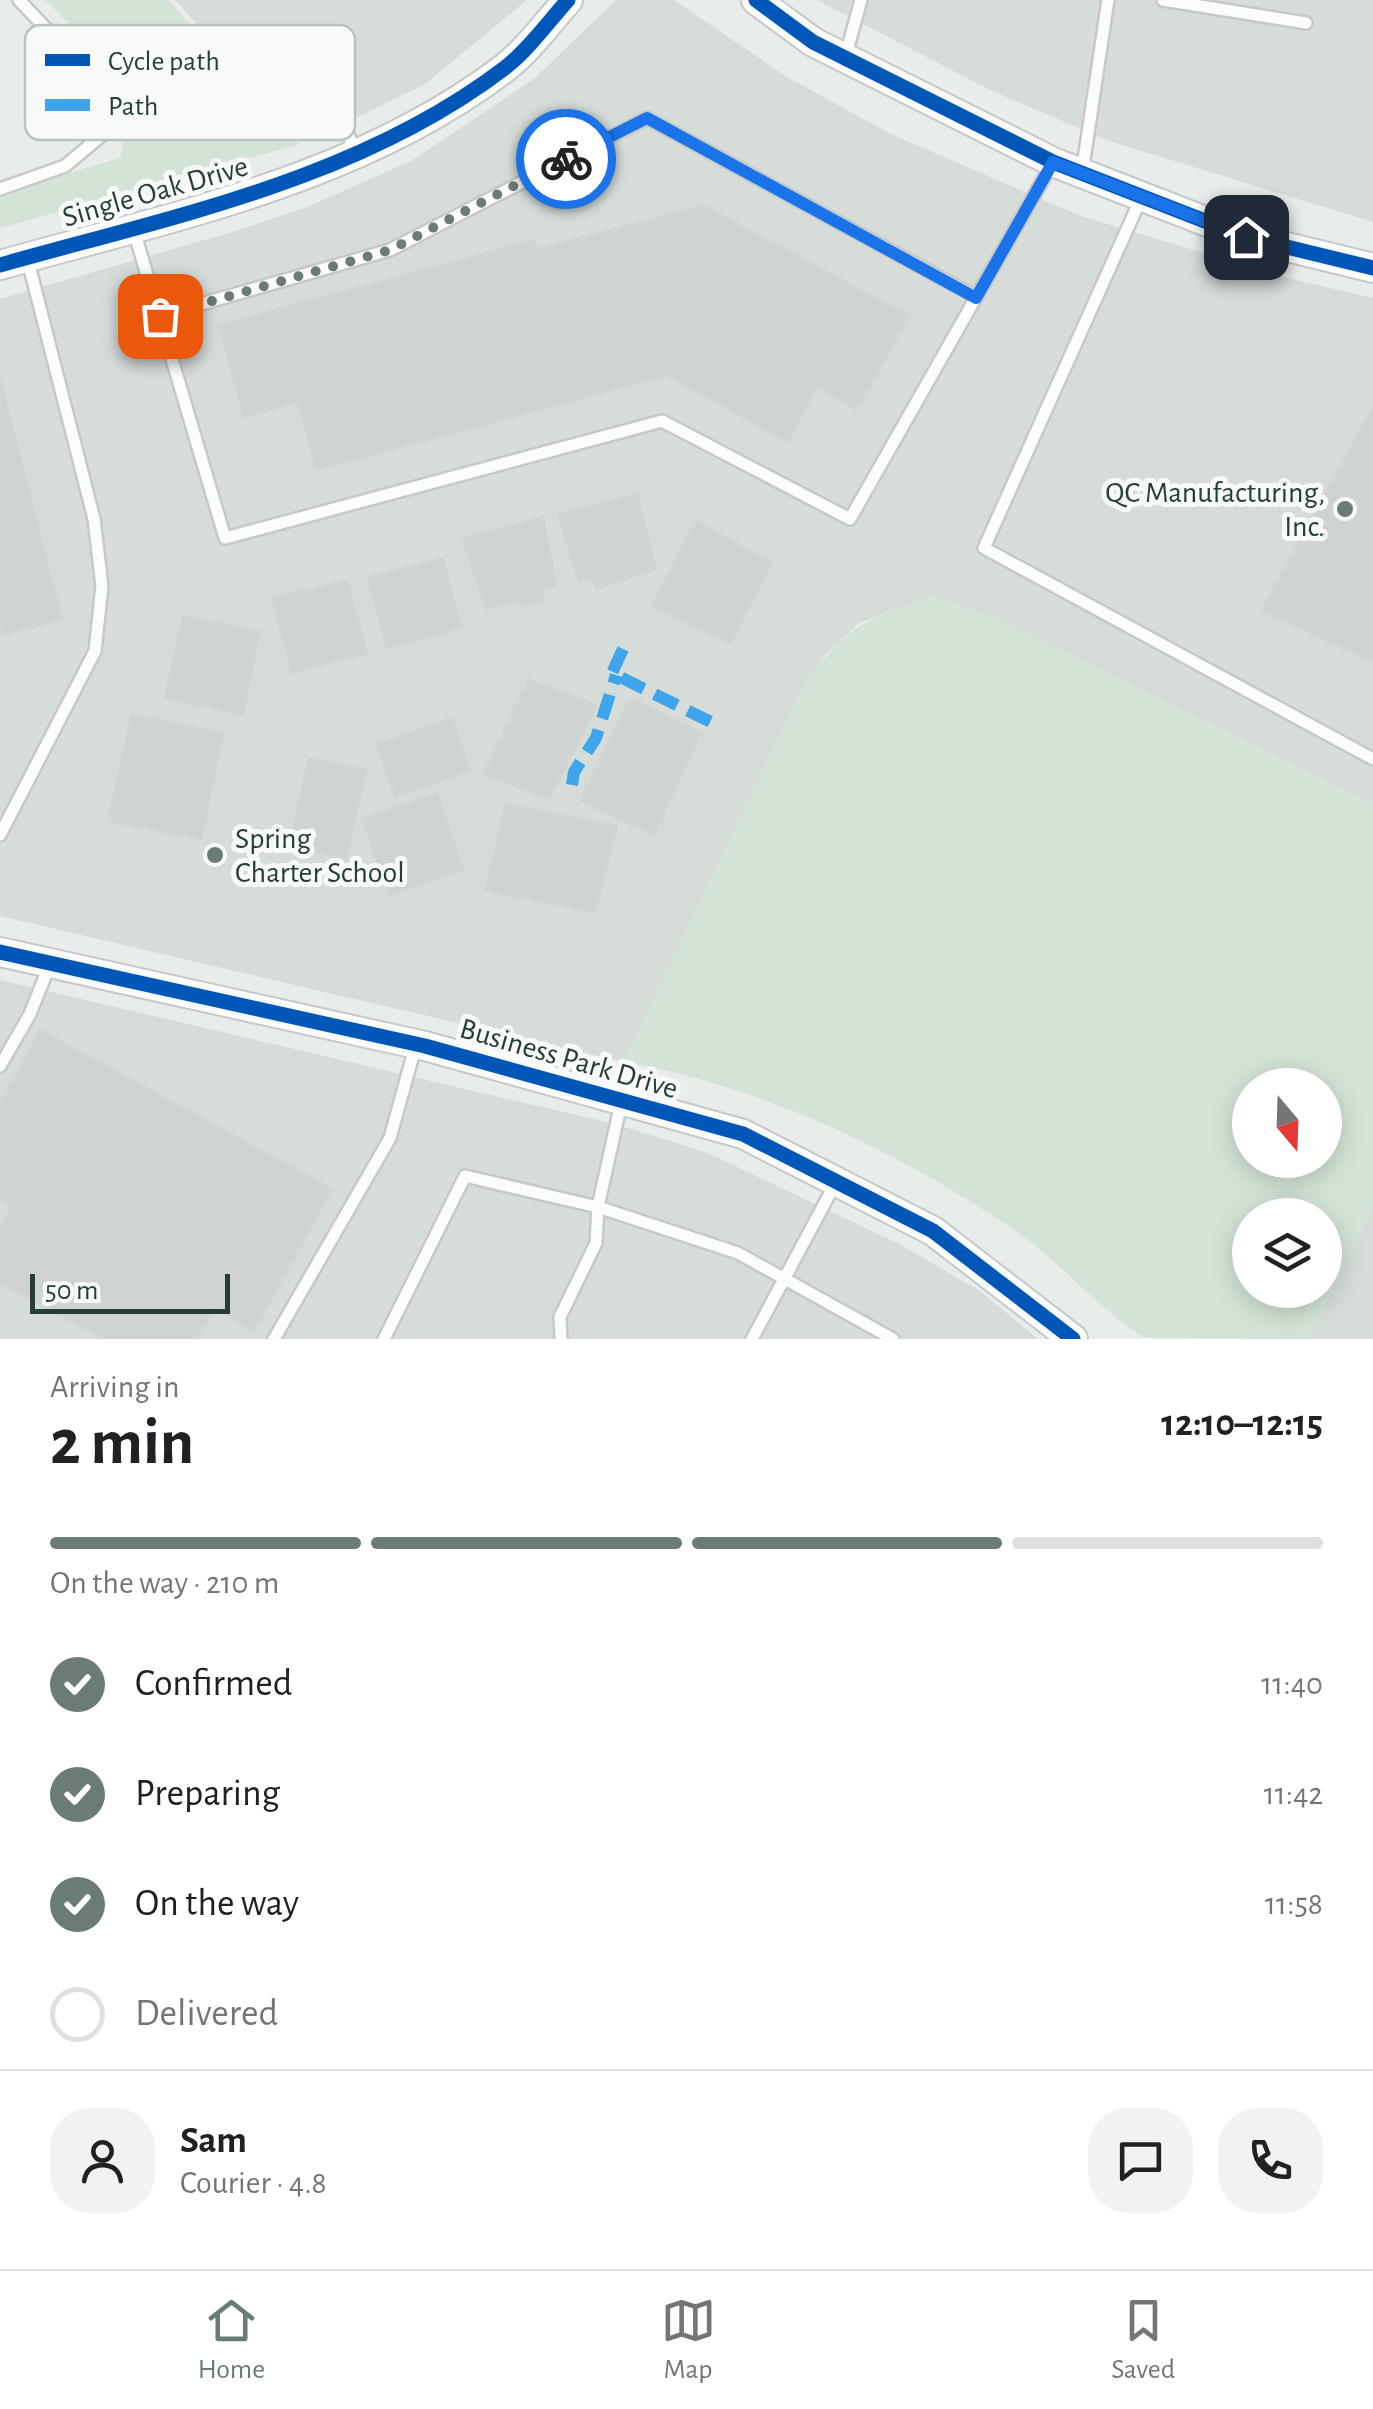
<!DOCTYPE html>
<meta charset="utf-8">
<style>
:root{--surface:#fff;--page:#f2f2f2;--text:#202124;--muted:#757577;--line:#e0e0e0;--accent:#6a7c74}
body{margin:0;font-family:"Alegreya Sans",sans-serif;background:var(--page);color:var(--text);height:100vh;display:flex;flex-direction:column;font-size:38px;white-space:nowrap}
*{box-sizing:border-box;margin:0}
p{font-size:32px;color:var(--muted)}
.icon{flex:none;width:55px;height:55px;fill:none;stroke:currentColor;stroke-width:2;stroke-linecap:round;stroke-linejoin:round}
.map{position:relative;height:1339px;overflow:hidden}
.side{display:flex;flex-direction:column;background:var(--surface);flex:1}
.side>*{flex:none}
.needle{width:65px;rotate:161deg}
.controls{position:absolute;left:1232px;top:1068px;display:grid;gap:20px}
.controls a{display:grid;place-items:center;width:110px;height:110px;border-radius:50%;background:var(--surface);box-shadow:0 5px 25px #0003;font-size:50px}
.scale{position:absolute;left:30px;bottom:25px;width:200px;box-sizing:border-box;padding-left:10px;border:5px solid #263f35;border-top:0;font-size:28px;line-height:35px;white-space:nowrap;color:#263f35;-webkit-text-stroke:8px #f7faf8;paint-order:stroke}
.pin{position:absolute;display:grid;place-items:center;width:85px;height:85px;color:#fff;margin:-42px;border-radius:20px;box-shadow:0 5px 15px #0006}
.courier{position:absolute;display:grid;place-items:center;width:100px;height:100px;margin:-50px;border:8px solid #1a73e8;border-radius:50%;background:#fff;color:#222;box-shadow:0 2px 12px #0007}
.summary em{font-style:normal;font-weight:700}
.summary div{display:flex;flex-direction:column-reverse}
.summary{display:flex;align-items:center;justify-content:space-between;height:170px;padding:0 50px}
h1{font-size:65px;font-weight:700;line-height:75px}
.bar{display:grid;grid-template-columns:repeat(4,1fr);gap:15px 10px;align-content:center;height:120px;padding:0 50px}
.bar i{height:12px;border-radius:8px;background:var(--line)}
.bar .current{background:var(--accent)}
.bar p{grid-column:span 4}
.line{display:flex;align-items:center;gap:25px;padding:0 50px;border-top:2px solid var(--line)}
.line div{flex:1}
.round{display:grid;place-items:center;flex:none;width:105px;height:105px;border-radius:40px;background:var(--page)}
ol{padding:0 50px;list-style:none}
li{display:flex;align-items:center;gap:30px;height:110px}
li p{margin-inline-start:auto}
li .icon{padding:10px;border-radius:50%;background:var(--accent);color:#fff;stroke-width:4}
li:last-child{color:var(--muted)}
li i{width:55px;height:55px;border:5px solid var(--line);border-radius:50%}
.tab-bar{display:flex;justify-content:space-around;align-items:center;height:140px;border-top:2px solid var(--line);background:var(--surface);font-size:28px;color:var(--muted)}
.tab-bar a{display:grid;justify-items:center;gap:5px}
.tab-bar .current{color:var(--accent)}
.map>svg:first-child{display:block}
.built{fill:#d6ddd9}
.green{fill:#d3e4d6;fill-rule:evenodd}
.building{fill:#cfd3d1;stroke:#d1d5d3;stroke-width:2.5}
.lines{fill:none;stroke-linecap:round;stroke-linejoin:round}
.service-casing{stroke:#c5c9c7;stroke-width:16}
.tertiary-casing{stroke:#c5c9c7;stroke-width:32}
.service{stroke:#fcfcfc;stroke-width:11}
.tertiary{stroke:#fcfcfc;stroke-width:28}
.quiet{stroke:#3ea4eb;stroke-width:12;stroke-dasharray:25 12;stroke-linecap:butt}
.cycleway-casing{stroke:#f7faf8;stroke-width:21}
.cycleway{stroke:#0057b8;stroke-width:15}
.done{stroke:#6a7c74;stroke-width:10;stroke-dasharray:0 18}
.route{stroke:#1a73e8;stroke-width:12}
.poi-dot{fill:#6a7c74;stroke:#f7faf8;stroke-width:4}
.labels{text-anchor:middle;stroke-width:10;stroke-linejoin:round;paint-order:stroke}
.street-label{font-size:30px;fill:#263f35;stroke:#f7faf8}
.poi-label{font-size:30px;fill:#263f35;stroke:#f7faf8;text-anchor:end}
.key{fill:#f7faf8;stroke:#b8c2be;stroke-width:2.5}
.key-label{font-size:28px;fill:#263f35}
</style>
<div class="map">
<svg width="1373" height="1339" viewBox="0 0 1373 1339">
<rect width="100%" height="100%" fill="#e8ecea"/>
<path class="built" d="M 175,0 L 527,0 L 425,84 L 306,142 Z
M 616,0 L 674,0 L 787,77 L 891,134 L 1078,215 L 1283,277 L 1373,298 L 1373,804 L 998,620 L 934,596 L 859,623 L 826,654 L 801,691 L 624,1062 L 0,916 L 0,299 L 239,230 L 307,207 L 411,161 L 535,78 Z
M 817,0 L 1373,0 L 1373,222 L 1109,141 L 990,90 Z
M 0,980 L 615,1124 L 708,1153 L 899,1244 L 980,1291 L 1038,1339 L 0,1339 Z
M 1373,1206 L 1373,1339 L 1310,1339 L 1337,1281 Z"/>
<path class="green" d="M 45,0 L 168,0 L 300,144 L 0,228 L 0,193 L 120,158 C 139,81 95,49 45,0 Z
M 934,595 L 998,620 L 1373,804 L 1373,1206 L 1310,1339 C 1285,1339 1155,1339 1143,1337 C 1098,1309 1059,1260 1014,1230 C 899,1151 761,1086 624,1062 L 801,691 C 846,624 862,622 934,595 ZM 1325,1085 L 1325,1160 L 1250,1160 L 1250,1085 ZM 1325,1215 L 1325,1290 L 1250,1290 L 1250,1215 Z"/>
<path class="building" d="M 704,206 L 909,316 L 857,410 L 817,386 L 788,442 L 667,375 L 317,470 L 298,402 L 244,417 L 219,325 L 534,240 L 536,249 Z
M 0,379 L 62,620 L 0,635 Z
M 1373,407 L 1373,662 L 1262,610 Z
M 637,494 L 656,569 L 596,589 L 593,578 L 579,582 L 558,514 Z
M 543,517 L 556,586 L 542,590 L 544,600 L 521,607 L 519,600 L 486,609 L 462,539 Z
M 696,521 L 772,563 L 730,643 L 652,606 Z
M 443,558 L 461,628 L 387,648 L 368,577 Z
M 347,580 L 367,653 L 292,673 L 272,598 Z
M 183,616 L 260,631 L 243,715 L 165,698 Z
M 529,680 L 597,705 L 549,799 L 483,774 Z
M 630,698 L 701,732 L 654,835 L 581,801 Z
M 132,714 L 223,733 L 201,839 L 108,821 Z
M 452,718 L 470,771 L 395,797 L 377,744 Z
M 309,758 L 366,770 L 346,859 L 289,847 Z
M 437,793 L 464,870 L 390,895 L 362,819 Z
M 506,804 L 617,826 L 595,912 L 485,891 Z
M 40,1030 L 332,1189 L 254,1331 L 214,1307 L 197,1339 L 105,1339 L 0,1284 L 0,1227 L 12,1206 L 0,1199 L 0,1105 Z"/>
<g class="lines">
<g class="service-casing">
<path id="service" d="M 1163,0 L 1306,23
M 317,57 L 356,154
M 845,58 L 861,0
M 1082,173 L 1108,0
M 0,189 L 65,166 L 102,135 C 97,78 56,39 19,0
M 1142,196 L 984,548 L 1373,759
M 134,231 L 225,538 L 662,421 L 850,519 L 1053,162
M 159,316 L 390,250 L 647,118 L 976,297
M 0,835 L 95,651 L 102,586 L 94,519 L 27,257
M 0,1066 L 30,1014 L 50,964
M 274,1339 L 390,1138 L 416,1044
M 384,1339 L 465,1176 L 598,1207 L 738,1253 L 893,1339
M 561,1339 L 560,1317 L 596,1243 L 598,1207 L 621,1103
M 752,1339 L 835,1184"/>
</g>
<g class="tertiary-casing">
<path id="tertiary" d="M 756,0 L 813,42 L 1053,162 L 1246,237 L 1373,268
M 0,265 C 174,216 360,179 506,67 C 529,49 549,21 568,0
M 0,952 L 425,1046 L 743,1134 L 933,1231 L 1073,1339"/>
</g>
<use href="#service" class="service"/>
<use href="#tertiary" class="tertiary"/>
<path class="quiet" d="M 623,649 L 612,673 L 715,724
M 572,785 L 574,772 L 596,738 L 616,675"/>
<g class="cycleway-casing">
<path id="cycleway" d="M 756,0 L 813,42 L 1053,162 L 1246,237 L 1373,268
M 0,265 C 174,216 360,179 506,67 C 529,49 549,21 568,0
M 0,952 L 425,1046 L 743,1134 L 933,1231 L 1073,1339"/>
</g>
<use href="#cycleway" class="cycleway"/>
</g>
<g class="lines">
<path class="done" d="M 160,316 L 390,250 L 566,159"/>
<path class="route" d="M 566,159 L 647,118 L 976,298 L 1053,162 L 1246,237"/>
</g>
<g class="poi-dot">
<circle cx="1345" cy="509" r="10"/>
<circle cx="215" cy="855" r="10"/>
</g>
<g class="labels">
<g class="street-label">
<text transform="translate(155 191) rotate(-16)" y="10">Single Oak Drive</text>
<text transform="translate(569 1058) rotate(16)" y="10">Business Park Drive</text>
</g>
<g class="poi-label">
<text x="1325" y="502">QC Manufacturing,<tspan x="1325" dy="34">Inc.</tspan></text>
<text x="235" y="848" text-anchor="start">Spring<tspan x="235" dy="34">Charter School</tspan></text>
</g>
</g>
<rect x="25" y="25" width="330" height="115" rx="15" class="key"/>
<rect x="45" y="54" width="45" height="12" fill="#0057b8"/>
<rect x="45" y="99" width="45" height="12" fill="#3ea4eb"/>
<g class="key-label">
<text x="108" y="70">Cycle path</text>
<text x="108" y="115">Path</text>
</g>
</svg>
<div class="controls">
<a><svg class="needle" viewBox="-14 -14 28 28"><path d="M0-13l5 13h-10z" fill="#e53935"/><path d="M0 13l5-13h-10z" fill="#757577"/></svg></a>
<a><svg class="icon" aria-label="layers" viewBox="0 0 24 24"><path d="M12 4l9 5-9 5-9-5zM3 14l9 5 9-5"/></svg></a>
</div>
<div class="scale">50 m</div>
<div class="pin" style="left:160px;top:316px;background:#ea580c"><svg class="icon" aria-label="bag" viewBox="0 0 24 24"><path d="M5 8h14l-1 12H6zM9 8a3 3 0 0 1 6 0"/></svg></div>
<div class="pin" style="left:1246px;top:237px;background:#1f2937"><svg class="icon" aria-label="home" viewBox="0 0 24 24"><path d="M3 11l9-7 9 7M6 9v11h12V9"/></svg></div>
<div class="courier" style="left:566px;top:159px"><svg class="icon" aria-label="bike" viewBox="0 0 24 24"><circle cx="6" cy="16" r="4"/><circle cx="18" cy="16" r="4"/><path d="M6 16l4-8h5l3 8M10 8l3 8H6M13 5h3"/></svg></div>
</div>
<section class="side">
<div class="summary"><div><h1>2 min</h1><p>Arriving in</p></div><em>12:10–12:15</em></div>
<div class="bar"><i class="current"></i><i class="current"></i><i class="current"></i><i></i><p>On the way · 210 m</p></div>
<ol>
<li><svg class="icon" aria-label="check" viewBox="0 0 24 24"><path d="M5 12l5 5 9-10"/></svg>Confirmed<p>11:40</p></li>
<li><svg class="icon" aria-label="check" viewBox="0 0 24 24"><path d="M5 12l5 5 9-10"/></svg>Preparing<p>11:42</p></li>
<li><svg class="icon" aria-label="check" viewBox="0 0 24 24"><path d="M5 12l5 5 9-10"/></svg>On the way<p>11:58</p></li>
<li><i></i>Delivered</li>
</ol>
<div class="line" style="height:180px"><a class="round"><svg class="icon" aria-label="person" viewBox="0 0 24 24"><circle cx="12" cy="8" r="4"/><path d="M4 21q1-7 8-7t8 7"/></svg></a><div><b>Sam</b><p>Courier · 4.8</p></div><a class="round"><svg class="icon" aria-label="chat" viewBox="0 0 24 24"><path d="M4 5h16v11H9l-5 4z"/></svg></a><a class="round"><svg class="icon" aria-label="phone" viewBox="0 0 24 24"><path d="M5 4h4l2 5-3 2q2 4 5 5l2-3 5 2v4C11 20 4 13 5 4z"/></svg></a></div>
</section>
<nav class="tab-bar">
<a class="current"><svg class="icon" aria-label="home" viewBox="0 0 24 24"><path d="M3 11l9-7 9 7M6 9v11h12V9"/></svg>Home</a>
<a><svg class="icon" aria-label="map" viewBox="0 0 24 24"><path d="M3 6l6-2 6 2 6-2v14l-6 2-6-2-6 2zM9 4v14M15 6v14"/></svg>Map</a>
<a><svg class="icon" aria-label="saved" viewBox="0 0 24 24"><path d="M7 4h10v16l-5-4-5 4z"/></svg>Saved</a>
</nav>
